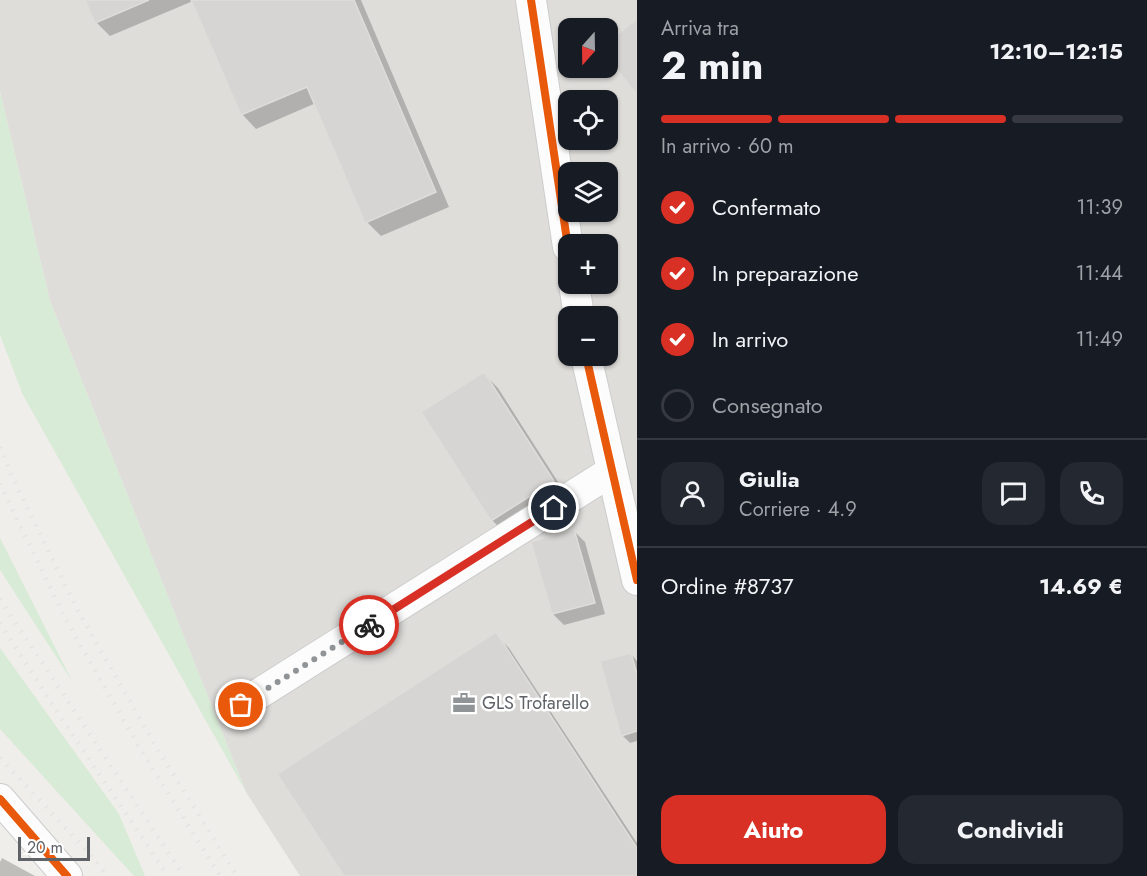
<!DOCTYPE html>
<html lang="it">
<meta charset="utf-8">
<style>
:root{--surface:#171b24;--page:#242831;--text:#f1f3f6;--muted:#9ea1a6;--line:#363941;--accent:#d93025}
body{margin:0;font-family:Jost,sans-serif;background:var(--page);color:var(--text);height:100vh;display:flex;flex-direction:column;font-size:22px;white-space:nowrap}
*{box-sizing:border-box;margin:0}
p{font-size:20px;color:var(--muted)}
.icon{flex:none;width:33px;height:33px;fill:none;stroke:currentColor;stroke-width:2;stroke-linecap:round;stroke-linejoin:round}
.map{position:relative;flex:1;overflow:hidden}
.panel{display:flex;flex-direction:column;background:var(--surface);width:510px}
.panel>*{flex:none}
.needle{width:39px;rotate:200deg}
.tools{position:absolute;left:558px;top:18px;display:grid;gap:12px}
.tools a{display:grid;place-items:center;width:60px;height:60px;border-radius:12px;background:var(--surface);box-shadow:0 2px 4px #0004;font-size:30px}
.scale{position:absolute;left:18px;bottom:15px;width:72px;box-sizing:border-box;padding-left:6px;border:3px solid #5f6368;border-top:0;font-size:16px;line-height:21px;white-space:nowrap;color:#5f6368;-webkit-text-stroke:4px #fff;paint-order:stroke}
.pin{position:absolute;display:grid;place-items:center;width:51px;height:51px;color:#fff;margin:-26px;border:3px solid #fff;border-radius:50%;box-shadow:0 2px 6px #0007}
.courier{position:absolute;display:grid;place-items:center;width:60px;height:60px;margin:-30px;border:4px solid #d93025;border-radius:50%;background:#fff;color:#222;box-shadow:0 2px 8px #0007}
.head em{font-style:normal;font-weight:700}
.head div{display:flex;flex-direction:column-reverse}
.head{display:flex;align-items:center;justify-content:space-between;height:102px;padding:0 24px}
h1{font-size:39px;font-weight:700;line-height:45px}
.bar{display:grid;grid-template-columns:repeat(4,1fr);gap:9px 6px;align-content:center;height:72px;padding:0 24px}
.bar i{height:8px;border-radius:4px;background:var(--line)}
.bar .current{background:var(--accent)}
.bar p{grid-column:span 4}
.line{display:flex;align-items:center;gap:15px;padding:0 24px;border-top:2px solid var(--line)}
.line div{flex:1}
.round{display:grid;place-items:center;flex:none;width:63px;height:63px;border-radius:18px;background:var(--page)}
ol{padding:0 24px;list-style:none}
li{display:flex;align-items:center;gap:18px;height:66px}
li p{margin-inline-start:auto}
li .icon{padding:6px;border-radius:50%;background:var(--accent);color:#fff;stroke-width:4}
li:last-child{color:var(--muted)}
li i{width:33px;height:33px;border:3px solid var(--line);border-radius:50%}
.action{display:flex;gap:12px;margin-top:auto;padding:12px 24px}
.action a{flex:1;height:69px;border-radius:18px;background:var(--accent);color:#fff;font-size:24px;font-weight:700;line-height:69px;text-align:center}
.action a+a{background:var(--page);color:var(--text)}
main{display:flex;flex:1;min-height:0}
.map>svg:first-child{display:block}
.industrial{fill:#dfddda;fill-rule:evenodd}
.green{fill:#d8ebd6}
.shadow{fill:#0003}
.building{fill:#d6d5d3;stroke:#deddd9;stroke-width:1.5}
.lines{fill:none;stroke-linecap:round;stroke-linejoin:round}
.minor-casing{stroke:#cbcccc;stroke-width:32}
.minor{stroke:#fdfcfc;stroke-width:30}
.rail{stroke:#e4e4e4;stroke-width:4.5;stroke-dasharray:1.5 8;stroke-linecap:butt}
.cycleway-casing{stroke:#fff;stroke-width:11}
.cycleway{stroke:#e8590c;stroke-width:8}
.done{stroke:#919496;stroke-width:6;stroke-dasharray:0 10.8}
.route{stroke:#d93025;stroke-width:8}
.labels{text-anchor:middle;stroke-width:5;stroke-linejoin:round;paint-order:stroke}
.poi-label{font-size:18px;fill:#5f6368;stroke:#fff;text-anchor:start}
</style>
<main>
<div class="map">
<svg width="637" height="876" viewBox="0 0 637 876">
<rect width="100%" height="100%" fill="#efeeea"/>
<path class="industrial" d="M 0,0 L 637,0 L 637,876 L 300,876 L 246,792 L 50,301 L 0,92 ZM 568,28 L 608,28 L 608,68 L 568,68 ZM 568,100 L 608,100 L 608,140 L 568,140 ZM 568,172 L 608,172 L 608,212 L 568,212 ZM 568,244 L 608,244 L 608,284 L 568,284 ZM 568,316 L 608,316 L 608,356 L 568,356 Z"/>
<path class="green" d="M 0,92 L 50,301 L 246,792 L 23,395 L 0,335 Z
M 0,538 L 72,681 L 0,570 Z
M 0,648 L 119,814 L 145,876 L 134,876 L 0,729 Z"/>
<path class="shadow" d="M 87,0 L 361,0 L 449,207 L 381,236 L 367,222 L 316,103 L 256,129 L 242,114 L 193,1 L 110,36 L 96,22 Z
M 484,374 L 498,388 L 567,496 L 506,534 L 492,520 L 423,412 Z
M 574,531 L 585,542 L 605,614 L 564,625 L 553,614 Z
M 495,634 L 509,648 L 637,843 L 637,876 L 346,876 Z
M 631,654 L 637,661 L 637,741 L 630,743 L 622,735 Z
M 2,858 L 35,876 L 0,876 L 0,862 Z"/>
<path class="building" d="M 85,0 L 149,0 L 95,23 Z
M 191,0 L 354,0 L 436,192 L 365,223 L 307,87 L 241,115 Z
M 637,19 L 637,95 L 608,58 L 608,42 Z
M 484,372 L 554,481 L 491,521 L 421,412 Z
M 574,529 L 595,603 L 552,614 L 531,542 Z
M 496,632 L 637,848 L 637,876 L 344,876 L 277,774 Z
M 631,653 L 637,674 L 637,731 L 621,736 L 600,661 Z"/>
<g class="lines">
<g class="minor-casing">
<path id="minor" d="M 531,0 L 568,247
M 574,284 L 579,316
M 586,356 L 637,580
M 241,705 L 612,471
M 0,799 L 67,876"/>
</g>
<use href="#minor" class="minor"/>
<path class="rail" d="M 0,447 L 13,479 L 78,611 L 155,745 L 237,876
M 0,484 L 65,618 L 142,752 L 220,876
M 0,599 L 184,876
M 0,623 L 52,704 L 168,876
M 0,758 L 88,852 L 107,876"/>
<g class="cycleway-casing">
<path id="cycleway" d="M 531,0 L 568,247
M 586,356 L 637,580
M 0,799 L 67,876"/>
</g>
<use href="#cycleway" class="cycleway"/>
</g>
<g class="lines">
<path class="done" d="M 241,705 L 369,625"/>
<path class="route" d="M 369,625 L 554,508"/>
</g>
<defs>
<g id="office-bare" transform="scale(1.8)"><path d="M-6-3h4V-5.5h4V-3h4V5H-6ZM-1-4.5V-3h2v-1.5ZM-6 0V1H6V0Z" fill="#919496" stroke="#fff" stroke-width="2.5" paint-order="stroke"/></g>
</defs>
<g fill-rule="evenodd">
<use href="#office-bare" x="464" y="703"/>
</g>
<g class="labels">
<g class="poi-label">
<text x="482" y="709">GLS Trofarello</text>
</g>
</g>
</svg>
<div class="tools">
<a><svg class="needle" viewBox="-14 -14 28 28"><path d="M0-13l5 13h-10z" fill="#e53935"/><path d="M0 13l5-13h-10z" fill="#9ea1a6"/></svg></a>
<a><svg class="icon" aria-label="locate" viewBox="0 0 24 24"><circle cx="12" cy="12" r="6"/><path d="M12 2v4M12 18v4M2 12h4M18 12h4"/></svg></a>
<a><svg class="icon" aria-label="layers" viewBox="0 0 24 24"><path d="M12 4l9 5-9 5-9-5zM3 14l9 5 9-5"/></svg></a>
<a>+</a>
<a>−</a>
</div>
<div class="scale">20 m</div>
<div class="pin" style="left:241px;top:705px;background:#ea580c"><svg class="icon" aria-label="bag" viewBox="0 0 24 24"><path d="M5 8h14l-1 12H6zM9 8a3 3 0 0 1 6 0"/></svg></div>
<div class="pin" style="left:554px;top:508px;background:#1f2937"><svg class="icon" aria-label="home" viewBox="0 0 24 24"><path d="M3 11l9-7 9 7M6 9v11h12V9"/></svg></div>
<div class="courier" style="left:369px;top:625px"><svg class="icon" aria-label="bike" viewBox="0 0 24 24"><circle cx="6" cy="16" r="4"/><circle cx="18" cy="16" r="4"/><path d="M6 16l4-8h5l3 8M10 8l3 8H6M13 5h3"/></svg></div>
</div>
<section class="panel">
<div class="head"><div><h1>2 min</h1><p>Arriva tra</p></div><em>12:10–12:15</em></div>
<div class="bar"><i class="current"></i><i class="current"></i><i class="current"></i><i></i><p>In arrivo · 60 m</p></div>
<ol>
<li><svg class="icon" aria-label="check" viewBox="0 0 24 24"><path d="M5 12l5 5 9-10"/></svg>Confermato<p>11:39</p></li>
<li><svg class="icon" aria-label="check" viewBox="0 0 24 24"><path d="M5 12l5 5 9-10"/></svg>In preparazione<p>11:44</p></li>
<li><svg class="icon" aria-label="check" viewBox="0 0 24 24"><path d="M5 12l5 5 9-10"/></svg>In arrivo<p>11:49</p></li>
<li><i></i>Consegnato</li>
</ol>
<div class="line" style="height:108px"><a class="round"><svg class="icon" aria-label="person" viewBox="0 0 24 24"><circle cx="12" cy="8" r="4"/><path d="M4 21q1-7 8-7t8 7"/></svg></a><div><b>Giulia</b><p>Corriere · 4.9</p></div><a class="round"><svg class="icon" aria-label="chat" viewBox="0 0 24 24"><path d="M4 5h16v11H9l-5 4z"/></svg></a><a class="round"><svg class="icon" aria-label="phone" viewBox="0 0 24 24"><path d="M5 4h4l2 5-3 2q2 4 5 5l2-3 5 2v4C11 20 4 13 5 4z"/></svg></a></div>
<div class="line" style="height:78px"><div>Ordine #8737</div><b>14.69 €</b></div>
<div class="action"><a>Aiuto</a><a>Condividi</a></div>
</section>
</main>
